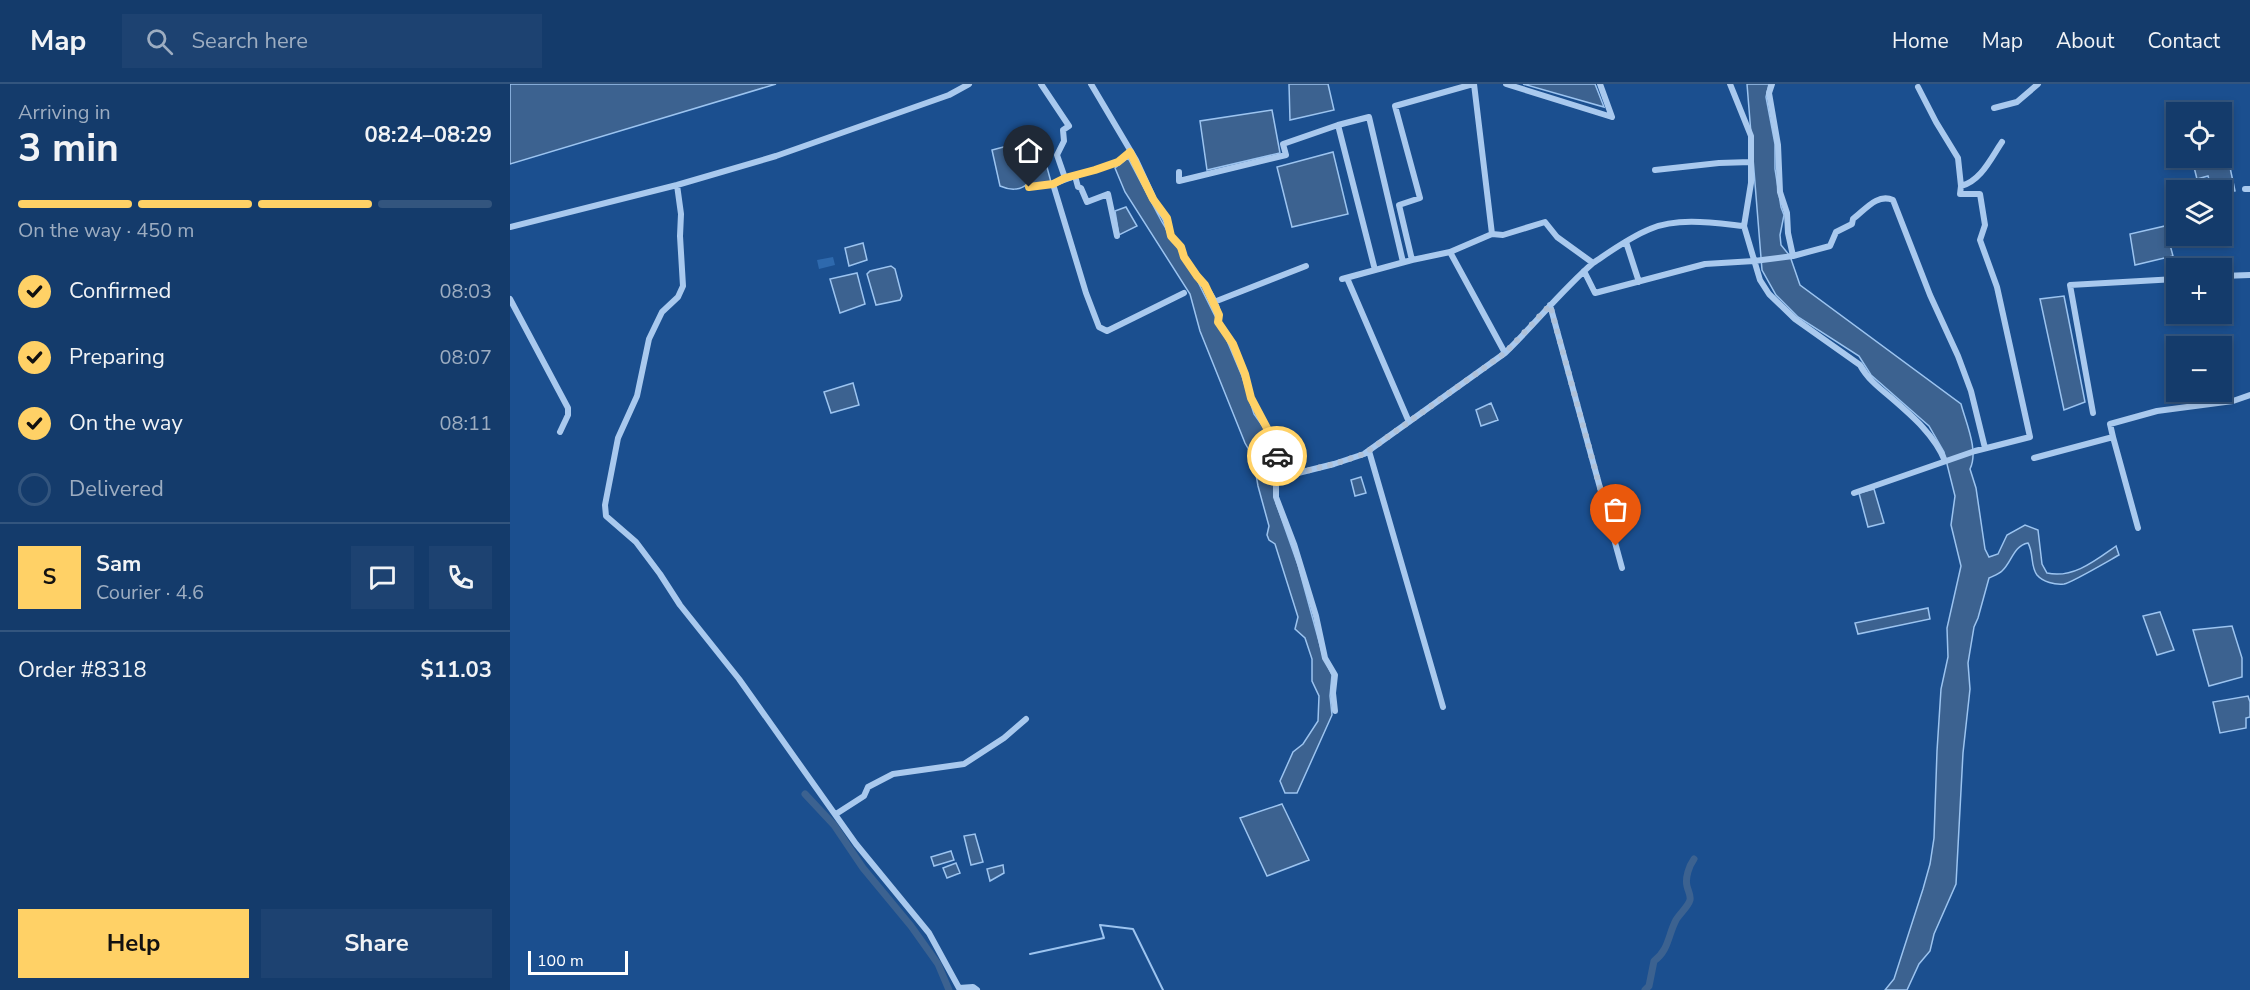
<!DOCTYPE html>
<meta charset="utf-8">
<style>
:root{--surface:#143b6b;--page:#1d4271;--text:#f1f3f6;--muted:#9dadc1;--line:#33557e;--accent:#ffd166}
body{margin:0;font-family:"Nunito Sans",sans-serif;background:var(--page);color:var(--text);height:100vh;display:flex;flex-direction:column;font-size:22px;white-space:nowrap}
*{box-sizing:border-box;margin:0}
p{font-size:20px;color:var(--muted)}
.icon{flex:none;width:33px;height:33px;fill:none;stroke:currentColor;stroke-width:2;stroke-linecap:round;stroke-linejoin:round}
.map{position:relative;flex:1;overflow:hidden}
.side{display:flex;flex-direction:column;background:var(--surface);width:510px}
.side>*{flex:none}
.controls{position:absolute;left:1656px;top:18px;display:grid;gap:12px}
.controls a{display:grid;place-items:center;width:66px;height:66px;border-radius:0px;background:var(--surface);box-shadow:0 3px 9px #0003,0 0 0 2px var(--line);font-size:30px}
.scale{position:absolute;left:18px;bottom:15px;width:100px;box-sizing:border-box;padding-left:6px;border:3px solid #fff;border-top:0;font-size:16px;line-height:21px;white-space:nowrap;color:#fff;-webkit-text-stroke:4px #1b4f8f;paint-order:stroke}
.pin{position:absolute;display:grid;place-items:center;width:51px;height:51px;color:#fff;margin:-62px -26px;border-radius:50% 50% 50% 0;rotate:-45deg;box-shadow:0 0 6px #0007}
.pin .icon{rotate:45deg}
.courier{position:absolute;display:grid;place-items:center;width:60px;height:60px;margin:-30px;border:4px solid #ffd166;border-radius:50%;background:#fff;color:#222;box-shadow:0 2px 8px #0007}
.head em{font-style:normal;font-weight:700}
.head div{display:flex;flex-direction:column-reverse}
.head{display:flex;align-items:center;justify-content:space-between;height:102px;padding:0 18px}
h1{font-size:39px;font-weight:700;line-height:45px}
.bar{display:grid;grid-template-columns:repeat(4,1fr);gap:9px 6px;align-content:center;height:72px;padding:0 18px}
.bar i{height:8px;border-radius:4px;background:var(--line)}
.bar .selected{background:var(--accent)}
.bar p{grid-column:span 4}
.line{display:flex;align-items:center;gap:15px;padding:0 18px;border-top:2px solid var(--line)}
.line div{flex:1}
.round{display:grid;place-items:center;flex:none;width:63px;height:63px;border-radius:0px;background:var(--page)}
ol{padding:0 18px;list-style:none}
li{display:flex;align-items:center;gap:18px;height:66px}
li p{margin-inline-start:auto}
li .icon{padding:6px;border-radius:50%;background:var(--accent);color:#111;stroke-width:4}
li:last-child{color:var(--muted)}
li i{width:33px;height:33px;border:3px solid var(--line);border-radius:50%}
.action{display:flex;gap:12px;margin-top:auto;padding:12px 18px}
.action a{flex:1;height:69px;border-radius:0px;background:var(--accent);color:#111;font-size:24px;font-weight:700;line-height:69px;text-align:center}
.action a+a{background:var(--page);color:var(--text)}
header{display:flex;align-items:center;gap:36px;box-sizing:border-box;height:84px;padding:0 30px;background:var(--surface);border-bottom:2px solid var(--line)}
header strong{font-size:28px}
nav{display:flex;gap:33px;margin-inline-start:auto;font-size:21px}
.search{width:420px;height:54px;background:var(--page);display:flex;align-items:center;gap:15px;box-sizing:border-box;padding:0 21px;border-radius:0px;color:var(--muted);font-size:22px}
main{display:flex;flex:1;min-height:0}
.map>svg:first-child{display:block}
.green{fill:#2e69ad}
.water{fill:#3c6290;stroke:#9cc4f0;stroke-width:1.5}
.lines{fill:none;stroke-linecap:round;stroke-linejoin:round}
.stream{stroke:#9cc4f0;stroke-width:2}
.canal{stroke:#3c6290;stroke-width:7}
.street{stroke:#a9c9ee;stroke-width:6}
.done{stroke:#afc1d8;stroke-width:6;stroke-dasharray:0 10.8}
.route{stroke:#ffd166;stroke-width:8}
</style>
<header>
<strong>Map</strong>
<div class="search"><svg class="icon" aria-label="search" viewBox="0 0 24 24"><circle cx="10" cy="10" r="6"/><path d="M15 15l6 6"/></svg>Search here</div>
<nav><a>Home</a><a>Map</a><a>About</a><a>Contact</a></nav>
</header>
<main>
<section class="side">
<div class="head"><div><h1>3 min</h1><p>Arriving in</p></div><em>08:24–08:29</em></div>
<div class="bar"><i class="selected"></i><i class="selected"></i><i class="selected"></i><i></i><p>On the way · 450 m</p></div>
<ol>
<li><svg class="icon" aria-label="check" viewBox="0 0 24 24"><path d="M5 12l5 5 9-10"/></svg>Confirmed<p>08:03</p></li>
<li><svg class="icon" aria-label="check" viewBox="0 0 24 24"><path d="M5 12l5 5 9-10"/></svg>Preparing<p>08:07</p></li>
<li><svg class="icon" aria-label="check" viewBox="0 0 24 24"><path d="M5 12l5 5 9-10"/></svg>On the way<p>08:11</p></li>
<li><i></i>Delivered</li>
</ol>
<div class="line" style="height:108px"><b class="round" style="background:var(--accent);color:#111">S</b><div><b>Sam</b><p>Courier · 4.6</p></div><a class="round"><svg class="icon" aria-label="chat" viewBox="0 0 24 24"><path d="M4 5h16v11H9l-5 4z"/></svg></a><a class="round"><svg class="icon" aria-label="phone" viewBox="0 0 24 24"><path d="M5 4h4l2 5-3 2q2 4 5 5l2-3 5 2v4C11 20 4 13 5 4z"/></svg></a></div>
<div class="line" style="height:78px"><div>Order #8318</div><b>$11.03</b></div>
<div class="action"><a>Help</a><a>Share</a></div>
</section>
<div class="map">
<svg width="1740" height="906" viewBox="0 0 1740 906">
<rect width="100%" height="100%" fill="#1b4f8f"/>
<path class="green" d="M 323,173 L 325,181 L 309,185 L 307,176 Z"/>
<path class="water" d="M 0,0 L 266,0 L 0,80 Z
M 779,0 L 818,0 L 824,26 L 780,36 Z
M 1013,0 L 1085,0 L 1094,23 Z
M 1237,0 L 1259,0 L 1256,13 L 1265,60 L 1265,85 L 1271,123 L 1274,131 L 1270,151 L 1271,161 L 1280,172 L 1290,201 L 1451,320 C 1456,339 1469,367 1460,385 L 1466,404 L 1475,465 L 1479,473 L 1488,470 L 1497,451 L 1515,441 L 1528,446 L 1532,480 L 1537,489 C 1563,495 1586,476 1606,462 L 1609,471 C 1600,476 1561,499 1554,500 C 1545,501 1533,498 1527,491 C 1520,482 1524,469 1518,459 C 1503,462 1502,478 1492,487 C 1489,490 1483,492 1479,494 L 1468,534 L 1464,543 L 1458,579 L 1460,605 L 1453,669 L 1446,800 L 1424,850 L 1420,867 L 1409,880 L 1397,906 L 1375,906 L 1384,895 L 1413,805 L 1420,780 L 1424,754 L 1427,667 L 1431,605 L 1438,573 L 1437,544 L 1451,482 L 1441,441 L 1445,412 L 1434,368 L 1419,342 L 1361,291 L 1349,272 L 1288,233 L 1266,211 L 1252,186 Z
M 762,26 L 770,69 L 697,86 L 690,37 Z
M 529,54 L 541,98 L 520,102 L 509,60 Z
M 505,60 L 517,100 C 510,107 499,106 490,102 L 482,66 Z
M 823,68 L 838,130 L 782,143 L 767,83 Z
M 618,74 L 652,138 L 687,196 L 715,252 L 732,292 L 744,330 L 759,351 L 764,369 L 762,390 L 766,419 L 788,481 L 813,572 L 822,591 L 820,612 L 822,631 L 787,709 L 775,709 L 770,697 L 783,668 L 793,660 L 808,637 L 809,612 L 802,597 L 802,575 L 795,554 L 785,545 L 788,533 L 765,460 L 759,456 L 757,451 L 759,442 L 748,402 L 743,373 L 735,359 L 690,247 L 680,210 L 615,108 L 605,84 Z
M 1718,74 L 1725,107 L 1712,109 L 1712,106 L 1702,106 L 1698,92 L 1687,95 L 1683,79 Z
M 616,123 L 627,142 L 609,151 L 605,127 Z
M 1655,142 L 1663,172 L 1625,181 L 1620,150 Z
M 353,159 L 357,176 L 339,182 L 335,164 Z
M 381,182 L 385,185 L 392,212 L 390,216 L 366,221 L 357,190 L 360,187 Z
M 347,189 L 355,220 L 330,229 L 320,195 Z
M 1554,212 L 1575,318 L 1554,326 L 1530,215 Z
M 343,299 L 349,321 L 321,329 L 314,308 Z
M 981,319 L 988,336 L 971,342 L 966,326 Z
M 851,393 L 856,409 L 845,412 L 841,396 Z
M 1364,405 L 1374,439 L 1358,443 L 1349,409 Z
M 1418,524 L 1420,535 L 1348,550 L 1345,539 Z
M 1650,528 L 1664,566 L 1647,571 L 1633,532 Z
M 1722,542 L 1732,574 L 1732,593 L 1699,602 L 1683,546 Z
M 1738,612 L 1740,618 L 1740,633 L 1736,634 L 1736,644 L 1710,649 L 1703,618 Z
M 772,720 L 799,776 L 757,792 L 730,734 Z
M 465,750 L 473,778 L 461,781 L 454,752 Z
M 441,767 L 444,776 L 424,782 L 421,773 Z
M 446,779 L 450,789 L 437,794 L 433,784 Z
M 493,781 L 494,789 L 480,797 L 477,785 Z"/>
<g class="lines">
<path class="stream" d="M 520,870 L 594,854 L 590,841 L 623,845 L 653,906"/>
<path class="canal" d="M 295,710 L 324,741 L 353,784 L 401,842 L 428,880 L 439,906
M 1135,906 L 1139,902 L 1144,877 C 1159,866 1158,851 1166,836 C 1170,829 1178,823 1180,816 C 1181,811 1178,807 1177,802 C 1175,794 1179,782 1184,775"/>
<path class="street" d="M 531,0 L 559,42 L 553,46 L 554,57 L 547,71 L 555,94
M 581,0 L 626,76 L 650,128 C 659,137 656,143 662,153 C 664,157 669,160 671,164 C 673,166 673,170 674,173 C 684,191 712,215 708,238 L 723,260 L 735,290 L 741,314 L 766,361 L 766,413 L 784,460 L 806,532 L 815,574 L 825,591 L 823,609 L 825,627
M 964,0 L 982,150
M 996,0 L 1102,33
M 1090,0 L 1102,33
M 1262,0 L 1259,9 L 1268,61 L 1270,108 L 1277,129 L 1278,149 L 1283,172
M 1408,3 L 1426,38 L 1448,74 L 1451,102 C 1471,97 1481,74 1492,58
M 1484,24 L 1507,18 L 1528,0
M 1241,78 L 1241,99 L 1234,142 L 1250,196 L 1259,210 L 1285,235 L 1350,281 C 1357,294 1368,303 1379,312 C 1401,331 1424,350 1435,377
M 1145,86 L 1209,79 L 1241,78 L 1241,52 L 1220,0
M 669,88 L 669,97 L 776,71 L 773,60 L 828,41
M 543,100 L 576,209 L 589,243 L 597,247 L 674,209
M 167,101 L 171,130 L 170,152 L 173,202 L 168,213 L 152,228 L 139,255 L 127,312 L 108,354 L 95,421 L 96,432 L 126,458 L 150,490 L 170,521 L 229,595 L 346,760 L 419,849 L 449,904 L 463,903 L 467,906
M 519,103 L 543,100 L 565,92
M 1735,105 L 1740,105
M 0,143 L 167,101 L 266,72 L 439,11 L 459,0
M 607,152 L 598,110 L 577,118 L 571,104 L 568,103 L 565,92 L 608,78 L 620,68
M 1116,158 L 1129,198
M 902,176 L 889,121 L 910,114 L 885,22 L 963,0
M 1083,179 C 1101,167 1120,153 1140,145 C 1168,133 1205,139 1234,142
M 865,186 L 828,41 L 859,33 L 893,178
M 1074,187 L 1085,209 L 1195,180 L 1244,177 L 1283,172 L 1320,162 L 1326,148 L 1342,140 L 1343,135 C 1355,126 1367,109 1383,116 L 1420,211 L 1448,272 L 1461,307 L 1475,364
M 1712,192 L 1740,191
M 837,194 L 899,338
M 832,195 L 902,176 L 940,168 L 982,150 L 993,151 L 1035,138 L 1047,153 L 1083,179 C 1051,207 1025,240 995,269
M 0,215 L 58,324 L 58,331 L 50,348
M 704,218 L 796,182
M 1040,221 L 1112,484
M 1583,329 L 1560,201 L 1666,195
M 1603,353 L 1600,340 L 1647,327 L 1723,317 L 1740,311
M 859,367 L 933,623
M 1524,374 L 1603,353 L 1628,444
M 768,394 L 824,380 L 854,370 L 995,269 L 940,168
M 1344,409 L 1465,367 L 1520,353 L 1487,203 L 1470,156 L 1475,141 L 1470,110 L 1450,110 L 1451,102
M 326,730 L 354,712 L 358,703 L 383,690 L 454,680 L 494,654 L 516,635"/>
</g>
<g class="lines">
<path class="done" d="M 767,372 L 768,394 L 824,380 L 854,370 L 995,269 L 1040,221 L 1106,462"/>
<path class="route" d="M 519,103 L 543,100 L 555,94 L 585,86 L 608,78 L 620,68 L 643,115 L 657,134 L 661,152 L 671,163 L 674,173 L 687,192 L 695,201 L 709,231 L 708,238 L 723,260 L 735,290 L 741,314 L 766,361 L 767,372"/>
</g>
</svg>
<div class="controls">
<a><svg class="icon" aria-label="locate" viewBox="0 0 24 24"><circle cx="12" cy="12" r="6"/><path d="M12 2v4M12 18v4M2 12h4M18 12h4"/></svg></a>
<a><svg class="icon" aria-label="layers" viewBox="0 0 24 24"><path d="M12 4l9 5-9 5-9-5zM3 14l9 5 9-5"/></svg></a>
<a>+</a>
<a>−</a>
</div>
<div class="scale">100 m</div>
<div class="pin" style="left:1106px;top:462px;background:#ea580c"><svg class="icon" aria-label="bag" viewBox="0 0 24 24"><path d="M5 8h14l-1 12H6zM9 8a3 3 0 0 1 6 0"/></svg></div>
<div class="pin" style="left:519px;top:103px;background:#1f2937"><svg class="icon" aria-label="home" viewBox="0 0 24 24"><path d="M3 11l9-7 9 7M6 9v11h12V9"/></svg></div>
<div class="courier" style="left:767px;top:372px"><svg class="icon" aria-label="car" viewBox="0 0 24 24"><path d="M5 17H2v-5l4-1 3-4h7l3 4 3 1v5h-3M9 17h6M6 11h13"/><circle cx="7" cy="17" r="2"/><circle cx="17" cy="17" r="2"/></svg></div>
</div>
</main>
